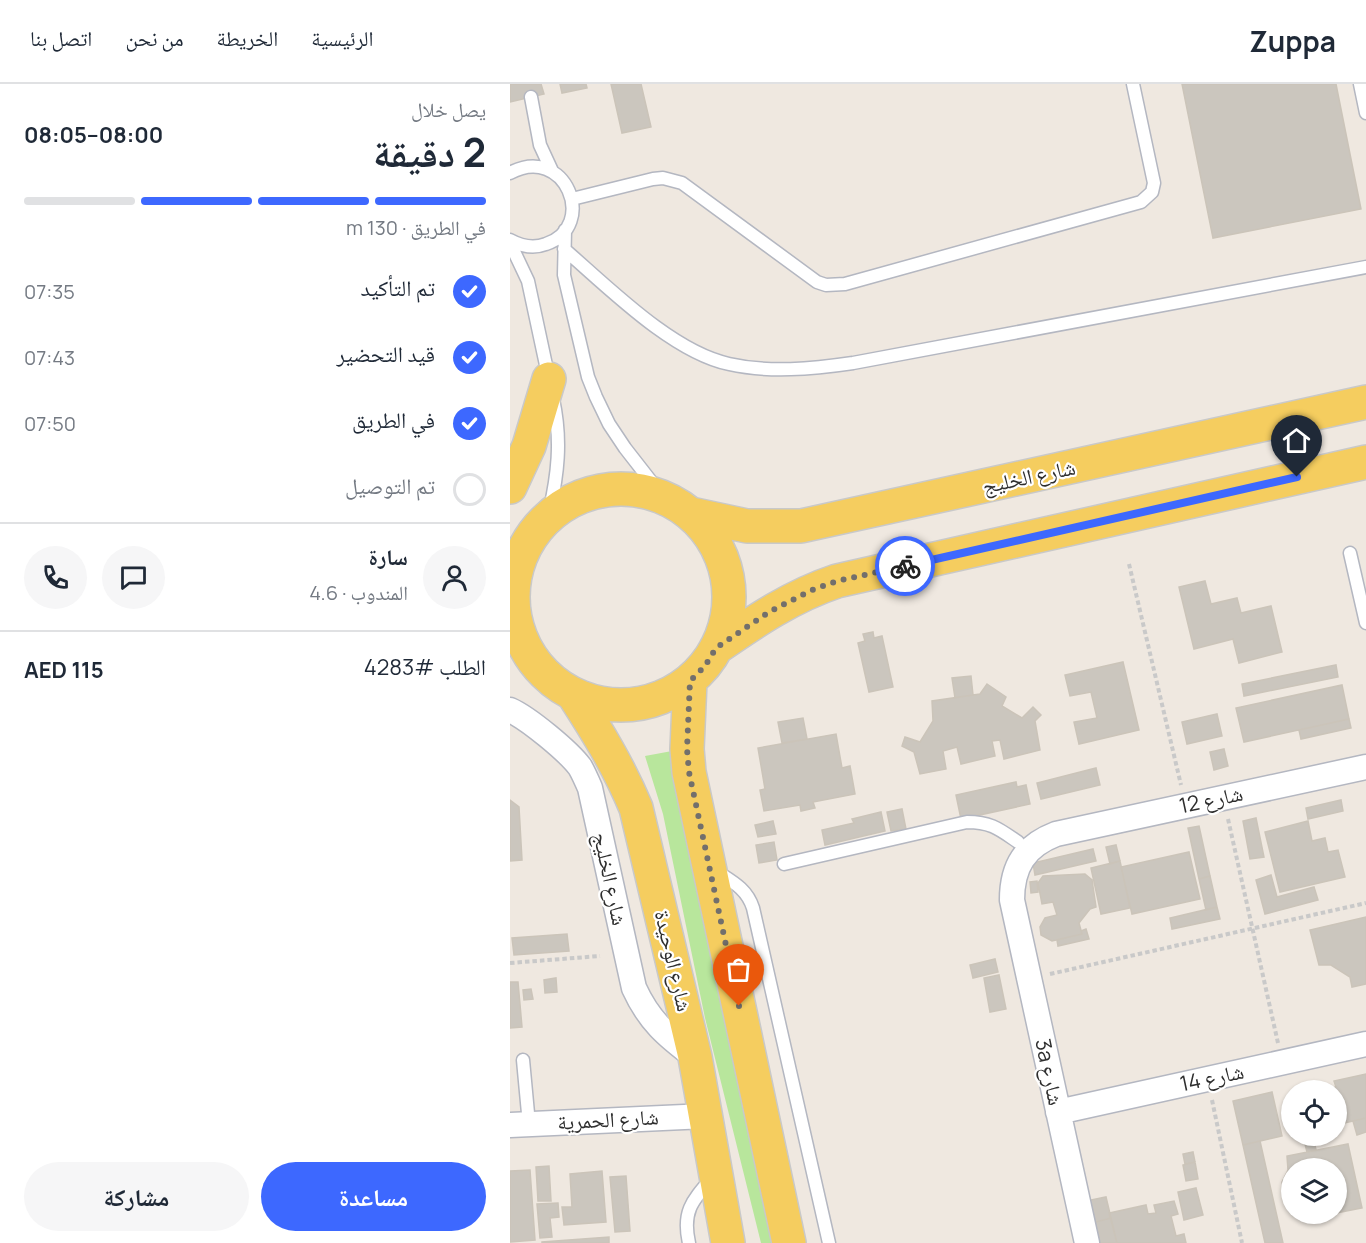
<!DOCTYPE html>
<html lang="ar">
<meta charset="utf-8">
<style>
:root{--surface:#fff;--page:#f6f6f7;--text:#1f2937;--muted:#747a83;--line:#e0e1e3;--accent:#3d68ff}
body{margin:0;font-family:Manrope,"Noto Naskh Arabic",sans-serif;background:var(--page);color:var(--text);direction:rtl;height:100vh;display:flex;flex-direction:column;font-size:22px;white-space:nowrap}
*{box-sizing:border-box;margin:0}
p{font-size:20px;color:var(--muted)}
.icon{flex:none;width:33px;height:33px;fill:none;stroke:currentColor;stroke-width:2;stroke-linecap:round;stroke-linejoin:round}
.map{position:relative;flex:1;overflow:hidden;direction:ltr}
.panel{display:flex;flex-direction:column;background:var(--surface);width:510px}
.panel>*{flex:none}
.controls{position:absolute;left:771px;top:996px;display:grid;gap:12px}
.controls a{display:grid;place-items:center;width:66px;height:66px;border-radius:50%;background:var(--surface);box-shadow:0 2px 4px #0004;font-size:30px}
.pin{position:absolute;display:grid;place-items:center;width:51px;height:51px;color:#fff;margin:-62px -26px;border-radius:50% 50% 50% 0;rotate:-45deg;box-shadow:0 0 6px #0007}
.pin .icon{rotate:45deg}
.courier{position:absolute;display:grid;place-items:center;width:60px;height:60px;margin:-30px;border:4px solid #3d68ff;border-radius:50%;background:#fff;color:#222;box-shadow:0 2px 8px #0007}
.overview em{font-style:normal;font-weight:700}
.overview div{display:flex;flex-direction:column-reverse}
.overview{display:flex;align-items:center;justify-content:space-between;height:102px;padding:0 24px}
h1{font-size:39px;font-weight:700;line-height:45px}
.bar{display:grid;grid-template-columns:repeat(4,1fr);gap:9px 6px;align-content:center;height:72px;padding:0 24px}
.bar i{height:8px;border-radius:4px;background:var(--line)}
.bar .selected{background:var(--accent)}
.bar p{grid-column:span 4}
.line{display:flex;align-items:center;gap:15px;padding:0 24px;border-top:2px solid var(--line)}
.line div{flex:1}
.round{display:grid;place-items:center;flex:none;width:63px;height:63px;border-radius:32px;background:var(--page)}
ol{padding:0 24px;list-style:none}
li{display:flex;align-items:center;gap:18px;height:66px}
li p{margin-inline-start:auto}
li .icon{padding:6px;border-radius:50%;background:var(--accent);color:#fff;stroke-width:4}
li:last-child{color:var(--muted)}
li i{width:33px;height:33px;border:3px solid var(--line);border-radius:50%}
.primary-button{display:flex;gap:12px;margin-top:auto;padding:12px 24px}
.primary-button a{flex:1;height:69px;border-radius:36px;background:var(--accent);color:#fff;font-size:24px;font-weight:700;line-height:69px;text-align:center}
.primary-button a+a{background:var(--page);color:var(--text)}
header{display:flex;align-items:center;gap:36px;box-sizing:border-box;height:84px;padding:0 30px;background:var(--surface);border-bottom:2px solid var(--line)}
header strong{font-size:28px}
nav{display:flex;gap:33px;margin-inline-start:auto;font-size:21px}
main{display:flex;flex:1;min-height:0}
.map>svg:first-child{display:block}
.green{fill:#b8e69c}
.building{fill:#cbc6be;stroke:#cbc4b9;stroke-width:1.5}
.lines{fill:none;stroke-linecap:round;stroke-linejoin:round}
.service-casing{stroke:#b4b7c1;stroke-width:15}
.minor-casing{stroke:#b4b7c1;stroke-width:27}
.primary-casing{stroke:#c9c9c9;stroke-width:36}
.path{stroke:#c9c9c9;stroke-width:4;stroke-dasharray:4.5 3;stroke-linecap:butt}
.service{stroke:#fff;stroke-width:12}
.minor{stroke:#fff;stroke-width:24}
.primary{stroke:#f5cd5f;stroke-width:33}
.done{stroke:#726f6c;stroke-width:6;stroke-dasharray:0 10.8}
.route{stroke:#3d68ff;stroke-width:8}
.labels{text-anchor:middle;stroke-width:4.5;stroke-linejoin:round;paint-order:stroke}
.street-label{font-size:21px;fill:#2e2e2e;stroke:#fff}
</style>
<header>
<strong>Zuppa</strong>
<nav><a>الرئيسية</a><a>الخريطة</a><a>من نحن</a><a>اتصل بنا</a></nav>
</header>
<main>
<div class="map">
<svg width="856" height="1159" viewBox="0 0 856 1159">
<rect width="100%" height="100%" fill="#efe8e0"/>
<path class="green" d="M 162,667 L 263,1159 L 251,1159 L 195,934 L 153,730 L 135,672 Z"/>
<path class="building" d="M 0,0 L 31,0 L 34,10 L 0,18 Z
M 50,0 L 76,0 L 77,4 L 52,9 Z
M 101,0 L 131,0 L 141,43 L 112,49 Z
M 672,0 L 826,0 L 851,125 L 703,154 Z
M 695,497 L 701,520 L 727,514 L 731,529 L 761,522 L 772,568 L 729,579 L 723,555 L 684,565 L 669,503 Z
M 363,548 L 364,554 L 372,552 L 383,603 L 359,608 L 348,559 L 355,557 L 353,550 Z
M 613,578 L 629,646 L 569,660 L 564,638 L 587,634 L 581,608 L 560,612 L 555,591 Z
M 826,581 L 828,593 L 734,612 L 732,600 Z
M 461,592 L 463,611 L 445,614 L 442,594 Z
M 477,600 L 496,613 L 492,622 L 512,634 L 523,623 L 531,631 L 525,637 L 530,666 L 494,675 L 490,656 L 482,657 L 485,672 L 451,680 L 447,663 L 433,667 L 436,685 L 410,690 L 404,668 L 392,662 L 395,653 L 410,658 L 423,637 L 422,617 L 470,610 Z
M 832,601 L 839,635 L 734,658 L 726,624 Z
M 707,630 L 712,652 L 677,660 L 672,638 Z
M 293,634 L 297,655 L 272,659 L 268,638 Z
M 839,635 L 841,644 L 791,655 L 789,646 Z
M 326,650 L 332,684 L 340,682 L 345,710 L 303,718 L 305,724 L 291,727 L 290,721 L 254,727 L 250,706 L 255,705 L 248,664 Z
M 714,665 L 718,682 L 704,686 L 700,668 Z
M 586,684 L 590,701 L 531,715 L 527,699 Z
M 506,698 L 507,703 L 516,701 L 520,720 L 451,735 L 446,711 Z
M 0,716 L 9,723 L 12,776 L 0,777 Z
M 831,716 L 833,727 L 798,735 L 796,724 Z
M 392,725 L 396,745 L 381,747 L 377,728 Z
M 371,728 L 375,747 L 315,761 L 312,746 L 344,739 L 342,735 Z
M 746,734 L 754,773 L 740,775 L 733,737 Z
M 263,737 L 266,750 L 248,753 L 245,741 Z
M 798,737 L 802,757 L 815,754 L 818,768 L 828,766 L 835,793 L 770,808 L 755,748 Z
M 689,742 L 700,792 L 689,795 L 678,744 Z
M 264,758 L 267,776 L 249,779 L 246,761 Z
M 606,761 L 610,777 L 600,780 L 596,763 Z
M 583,765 L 586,777 L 525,791 L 523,779 Z
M 679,768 L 690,815 L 622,830 L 611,783 Z
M 610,777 L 620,824 L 591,830 L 581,784 Z
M 575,790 L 582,796 L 586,823 L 580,825 L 569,839 L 572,850 L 542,857 L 531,851 L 530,843 L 535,834 L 547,831 L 543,818 L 532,820 L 528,799 L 533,792 Z
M 761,791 L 767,813 L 804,803 L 808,816 L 755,830 L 746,796 Z
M 700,792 L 707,823 L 696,826 L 689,795 Z
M 527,797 L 528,808 L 521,809 L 520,798 Z
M 707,823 L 710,835 L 662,845 L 660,834 Z
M 856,833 L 856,900 L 842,903 L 840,893 L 821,881 L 809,881 L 800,846 Z
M 576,845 L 579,855 L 548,862 L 547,856 L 572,850 L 571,847 Z
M 57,850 L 59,867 L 4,871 L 2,854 Z
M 485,875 L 488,888 L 463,894 L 460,881 Z
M 489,891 L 496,925 L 480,928 L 474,894 Z
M 46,894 L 47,908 L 35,909 L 34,896 Z
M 0,898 L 8,898 L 12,943 L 0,944 Z
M 21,905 L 23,915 L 14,916 L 13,906 Z
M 856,990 L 856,1034 L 834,1039 L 829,1021 L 826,1022 L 826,1006 L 815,1005 L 826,1003 L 824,997 Z
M 762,1008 L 772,1052 L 733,1061 L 723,1017 Z
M 856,1034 L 856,1048 L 847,1051 L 843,1037 Z
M 793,1052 L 803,1052 L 806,1066 L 797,1068 Z
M 750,1057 L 773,1159 L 755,1159 L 733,1061 Z
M 838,1060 L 852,1124 L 826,1129 L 826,1084 L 782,1084 L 782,1117 L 775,1113 L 772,1098 L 778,1086 L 777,1072 Z
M 683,1068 L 685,1078 L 675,1080 L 673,1070 Z
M 685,1078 L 688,1095 L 676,1097 L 673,1081 Z
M 39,1082 L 41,1117 L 28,1117 L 26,1083 Z
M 20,1086 L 25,1156 L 0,1158 L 0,1087 Z
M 92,1087 L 96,1138 L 54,1141 L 52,1123 L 62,1123 L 60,1090 Z
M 116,1092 L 120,1147 L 105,1148 L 100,1093 Z
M 686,1104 L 693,1131 L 674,1136 L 668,1108 Z
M 596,1113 L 601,1134 L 582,1139 L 576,1117 Z
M 664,1117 L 668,1130 L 661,1132 L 666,1152 L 674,1150 L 676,1159 L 607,1159 L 599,1129 L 636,1121 L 638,1130 L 646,1129 L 644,1121 Z
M 48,1119 L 49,1133 L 40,1134 L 42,1153 L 30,1154 L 27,1120 Z
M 788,1130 L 823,1130 L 790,1136 Z
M 601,1134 L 607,1159 L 586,1159 L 582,1139 Z
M 99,1153 L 99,1159 L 32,1159 L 32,1158 Z"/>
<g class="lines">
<g class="service-casing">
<path id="service" d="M 850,0 L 856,29
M 21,13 L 30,61 L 42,87
M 0,89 C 55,59 89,142 36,160 C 23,165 11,162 0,156
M 62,115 L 143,95 L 153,94 L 172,99 L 307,198 L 316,201 L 335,200 L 631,118 L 642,108 L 644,99 L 623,0
M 55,146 L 54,191 L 78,293 L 86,313 L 99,340 L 115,364 L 154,414
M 0,159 L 18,197 L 39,295
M 54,165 C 98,203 162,268 219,280 C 259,289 302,285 343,279 L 856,183
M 38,433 C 48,392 52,356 43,315
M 840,469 L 856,539
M 274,780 L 457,738 C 481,738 489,745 508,758
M 206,787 C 223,798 237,805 243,824 L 319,1159
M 13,976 L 19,1040
M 179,1159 C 172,1128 182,1117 201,1095"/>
</g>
<g class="minor-casing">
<path id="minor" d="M 0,626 C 18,634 58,667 70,683 C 74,690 77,697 80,704 L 124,904 C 139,937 157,952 185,973
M 548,1028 L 856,960
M 0,1041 L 196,1032
M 577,1159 L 502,816 C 502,782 515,762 546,750 L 856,683"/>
</g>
<g class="primary-casing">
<path id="primary" d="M 0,403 L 19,362 L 39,295
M3 513a108 108 0 1 1 216 0a108 108 0 1 1-216 0Z
M 181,430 L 237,442 L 291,442 L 856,318
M 206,564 C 245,537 282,512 327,497 L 856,378
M 180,597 L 177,665 L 179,688 L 279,1159
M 63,610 C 87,647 109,683 126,724 L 185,973 L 218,1159"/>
</g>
<path class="path" d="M 619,480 L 671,701
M 718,735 L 768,959
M 0,879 L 90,872
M 540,890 L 856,819
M 702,1016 L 732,1159"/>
<use href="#service" class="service"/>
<use href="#minor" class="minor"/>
<use href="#primary" class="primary"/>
</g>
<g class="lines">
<path class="done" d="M 229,922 L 179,688 L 177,665 L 180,597 L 195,582 L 206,564 L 259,528 L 302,506 L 327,497 L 395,482"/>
<path class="route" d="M 395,482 L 787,393"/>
</g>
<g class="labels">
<g class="street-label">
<text transform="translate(519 393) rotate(-12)" y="7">شارع الخليج</text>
<text transform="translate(701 716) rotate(-12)" y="7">شارع 12</text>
<text transform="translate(100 795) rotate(78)" y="7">شارع الخليج</text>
<text transform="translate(163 877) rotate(77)" y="7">شارع الوحيدة</text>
<text transform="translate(539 988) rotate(78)" y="7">3a شارع</text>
<text transform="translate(702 994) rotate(-12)" y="7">شارع 14</text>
<text transform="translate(98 1036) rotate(-3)" y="7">شارع الحمرية</text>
</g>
</g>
</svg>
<div class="controls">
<a><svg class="icon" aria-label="locate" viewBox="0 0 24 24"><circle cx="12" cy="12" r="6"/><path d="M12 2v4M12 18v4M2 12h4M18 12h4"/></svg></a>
<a><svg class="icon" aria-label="layers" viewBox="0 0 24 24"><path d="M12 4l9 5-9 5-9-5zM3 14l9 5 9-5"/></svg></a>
</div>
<div class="pin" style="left:229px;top:922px;background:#ea580c"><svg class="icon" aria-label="bag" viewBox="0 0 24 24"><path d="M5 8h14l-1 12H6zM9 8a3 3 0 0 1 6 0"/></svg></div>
<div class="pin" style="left:787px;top:393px;background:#1f2937"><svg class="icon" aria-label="home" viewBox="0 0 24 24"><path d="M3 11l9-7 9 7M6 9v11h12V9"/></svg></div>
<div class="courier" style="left:395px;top:482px"><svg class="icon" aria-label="bike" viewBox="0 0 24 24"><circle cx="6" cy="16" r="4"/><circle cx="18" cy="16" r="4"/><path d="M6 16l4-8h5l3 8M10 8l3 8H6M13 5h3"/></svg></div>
</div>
<section class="panel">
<div class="overview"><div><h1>2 دقيقة</h1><p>يصل خلال</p></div><em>08:00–08:05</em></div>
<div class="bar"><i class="selected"></i><i class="selected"></i><i class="selected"></i><i></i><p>في الطريق · 130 m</p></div>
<ol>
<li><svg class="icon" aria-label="check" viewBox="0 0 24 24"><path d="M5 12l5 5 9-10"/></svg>تم التأكيد<p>07:35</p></li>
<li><svg class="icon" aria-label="check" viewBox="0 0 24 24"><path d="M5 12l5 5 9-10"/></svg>قيد التحضير<p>07:43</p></li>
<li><svg class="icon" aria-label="check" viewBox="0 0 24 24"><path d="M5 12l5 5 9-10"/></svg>في الطريق<p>07:50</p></li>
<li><i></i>تم التوصيل</li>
</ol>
<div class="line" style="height:108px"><a class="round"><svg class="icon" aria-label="person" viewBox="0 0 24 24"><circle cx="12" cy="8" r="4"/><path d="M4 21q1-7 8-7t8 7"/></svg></a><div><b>سارة</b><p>المندوب · 4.6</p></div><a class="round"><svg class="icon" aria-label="chat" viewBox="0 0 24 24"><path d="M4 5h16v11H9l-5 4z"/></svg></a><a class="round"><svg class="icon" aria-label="phone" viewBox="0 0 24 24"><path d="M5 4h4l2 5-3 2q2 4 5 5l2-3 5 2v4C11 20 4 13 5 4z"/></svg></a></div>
<div class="line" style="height:78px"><div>الطلب #4283</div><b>AED 115</b></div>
<div class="primary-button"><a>مساعدة</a><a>مشاركة</a></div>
</section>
</main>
